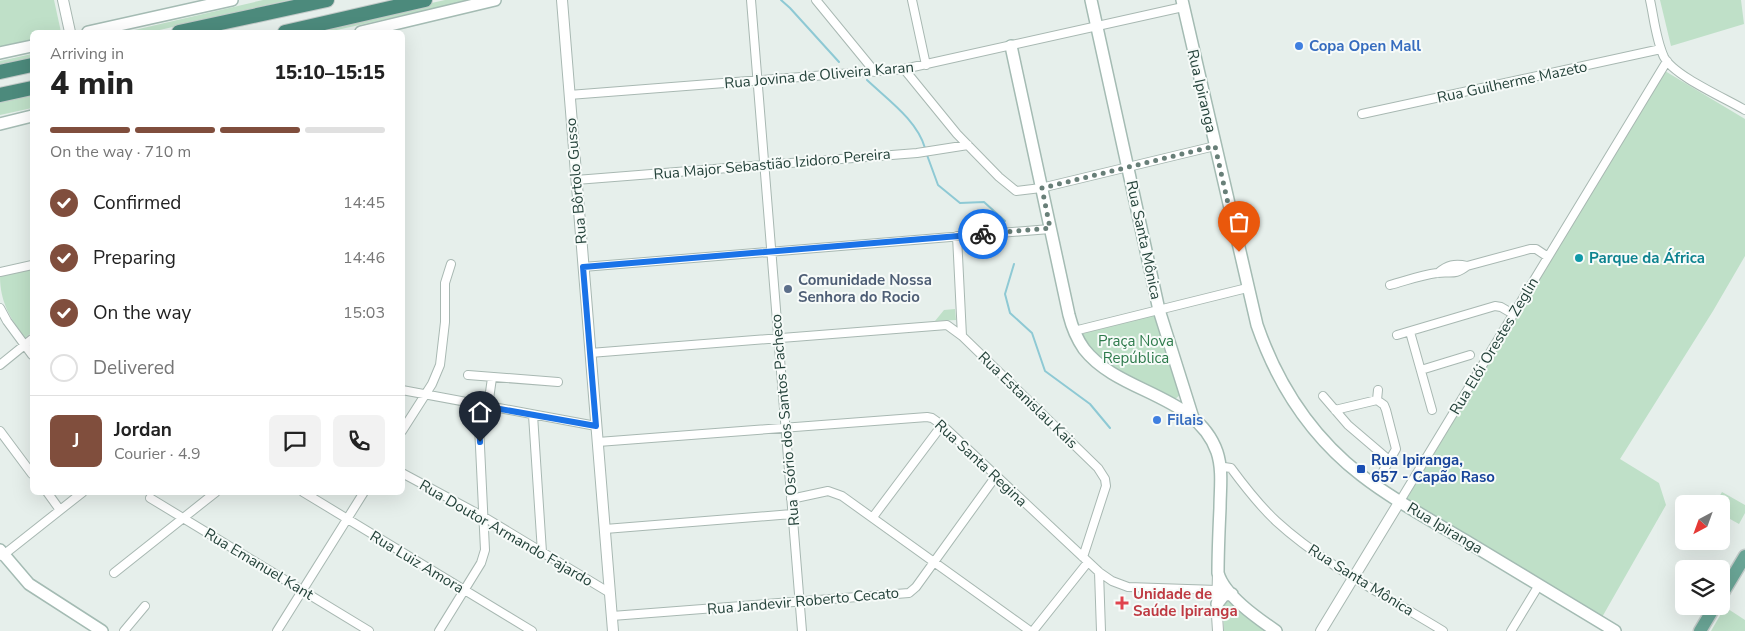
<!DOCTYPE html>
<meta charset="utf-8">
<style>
:root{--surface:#fff;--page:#f2f2f2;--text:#222;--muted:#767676;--line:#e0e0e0;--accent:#804e3d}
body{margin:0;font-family:"Nunito Sans",sans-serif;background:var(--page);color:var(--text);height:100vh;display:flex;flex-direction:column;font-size:19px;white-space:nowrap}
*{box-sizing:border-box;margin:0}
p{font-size:16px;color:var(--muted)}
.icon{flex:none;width:28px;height:28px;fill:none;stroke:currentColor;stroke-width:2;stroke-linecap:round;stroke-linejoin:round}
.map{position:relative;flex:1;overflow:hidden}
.details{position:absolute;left:30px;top:30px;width:375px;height:465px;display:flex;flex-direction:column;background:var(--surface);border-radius:8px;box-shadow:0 5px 20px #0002}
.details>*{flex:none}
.needle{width:32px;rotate:221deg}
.tools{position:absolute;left:1675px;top:495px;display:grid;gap:10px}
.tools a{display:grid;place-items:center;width:55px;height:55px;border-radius:8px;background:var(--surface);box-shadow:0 5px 20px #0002;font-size:25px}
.pin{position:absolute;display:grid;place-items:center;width:42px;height:42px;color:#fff;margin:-51px -21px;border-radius:50% 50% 50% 0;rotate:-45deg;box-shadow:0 0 5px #0007}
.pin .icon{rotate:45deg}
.courier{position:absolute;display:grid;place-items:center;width:50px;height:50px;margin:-25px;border:4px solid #1a73e8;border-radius:50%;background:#fff;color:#222;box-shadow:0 1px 6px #0007}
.head em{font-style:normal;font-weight:800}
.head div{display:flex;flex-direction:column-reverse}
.head{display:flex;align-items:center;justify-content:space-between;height:85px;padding:0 20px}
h1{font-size:32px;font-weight:800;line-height:38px}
.bar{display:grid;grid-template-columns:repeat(4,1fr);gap:8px 5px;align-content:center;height:60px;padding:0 20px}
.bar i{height:6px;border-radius:4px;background:var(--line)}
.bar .selected{background:var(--accent)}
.bar p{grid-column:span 4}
.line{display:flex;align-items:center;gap:12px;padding:0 20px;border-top:1px solid var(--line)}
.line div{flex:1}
.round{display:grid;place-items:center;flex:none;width:52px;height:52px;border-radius:8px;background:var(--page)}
ol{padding:0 20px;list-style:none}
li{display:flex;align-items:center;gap:15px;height:55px}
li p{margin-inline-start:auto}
li .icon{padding:5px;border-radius:50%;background:var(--accent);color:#fff;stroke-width:4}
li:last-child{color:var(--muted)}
li i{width:28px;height:28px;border:2px solid var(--line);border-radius:50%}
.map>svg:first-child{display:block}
.green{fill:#bfe0c8}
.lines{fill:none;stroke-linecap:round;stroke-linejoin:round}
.stream{stroke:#8ec9d4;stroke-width:2}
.minor-casing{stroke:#a8b8b2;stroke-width:10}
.tertiary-casing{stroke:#a8b8b2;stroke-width:12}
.secondary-casing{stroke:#a4bbb3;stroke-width:14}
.primary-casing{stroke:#c2cac8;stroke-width:15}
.trunk-casing{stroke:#c2cac8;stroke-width:16}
.minor{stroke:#fff;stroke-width:8}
.tertiary{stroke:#fff;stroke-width:10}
.secondary{stroke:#fff;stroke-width:11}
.primary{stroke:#6aa596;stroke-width:12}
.trunk{stroke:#4c8a7c;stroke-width:14}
.done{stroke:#687f78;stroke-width:5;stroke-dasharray:0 9}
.route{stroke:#1a73e8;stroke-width:6}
.shop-dot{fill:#3f7fe0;stroke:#f7fbf9;stroke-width:2}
.culture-dot{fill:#0f9aa8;stroke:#f7fbf9;stroke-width:2}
.service-dot{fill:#5c6f8a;stroke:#f7fbf9;stroke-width:2}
.transit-dot{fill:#1a4fb4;stroke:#f7fbf9;stroke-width:2}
.health-dot{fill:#e0444e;stroke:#f7fbf9;stroke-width:2}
.labels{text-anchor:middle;stroke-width:4;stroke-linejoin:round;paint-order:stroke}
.shop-label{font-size:15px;font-weight:bold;fill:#366cbe;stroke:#f7fbf9;text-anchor:start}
.street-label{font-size:15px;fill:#24423a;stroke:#f7fbf9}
.culture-label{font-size:15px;font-weight:bold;fill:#0d838f;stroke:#f7fbf9;text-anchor:start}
.service-label{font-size:15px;font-weight:bold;fill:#4e5e75;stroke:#f7fbf9;text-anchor:start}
.park-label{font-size:15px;fill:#2d7a4b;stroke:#f7fbf9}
.transit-label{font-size:15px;font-weight:bold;fill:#164399;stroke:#f7fbf9;text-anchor:start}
.health-label{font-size:15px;font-weight:bold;fill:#be3a42;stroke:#f7fbf9;text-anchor:start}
</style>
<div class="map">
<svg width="1745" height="631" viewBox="0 0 1745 631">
<rect width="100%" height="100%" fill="#e6efeb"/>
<path class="green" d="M 0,0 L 54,0 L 61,32 L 32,32 L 32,40 L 0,47 Z
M 263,0 L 289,0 L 151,32 L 126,32 Z
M 445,0 L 471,0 L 328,32 L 301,32 Z
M 1660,0 L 1741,0 L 1744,24 L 1671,46 Z
M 32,54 L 32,59 L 0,67 L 0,61 Z
M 1665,71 L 1745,119 L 1745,256 L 1713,311 L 1620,459 L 1659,483 L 1666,505 L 1601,619 L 1406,500 Z
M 32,94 L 32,108 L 0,115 L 0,101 Z
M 32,269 L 32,332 L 25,338 C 10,318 0,302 0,276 Z
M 955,309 L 956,320 L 935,321 L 944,310 Z
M 1155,315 L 1180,395 L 1174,400 L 1123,374 L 1097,358 L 1082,338 L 1083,334 L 1088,330 Z
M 1722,492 L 1745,505 L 1745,513 L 1739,524 L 1721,514 L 1721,504 L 1715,504 Z
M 1231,601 L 1268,631 L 1224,631 L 1223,606 L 1227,602 Z
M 1725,607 L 1745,620 L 1745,631 L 1711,631 Z"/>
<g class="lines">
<path class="stream" d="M 781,0 L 790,8 L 839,62
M 867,80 C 888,100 917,120 925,148
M 927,155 L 938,185 L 960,203 L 984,202 L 1005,221
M 1014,264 L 1005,294 L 1010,313 L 1032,333 L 1045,371 L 1090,404 L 1110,428"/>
<g class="minor-casing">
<path id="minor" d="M 751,0 L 802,631
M 816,0 L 875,72
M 912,0 L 926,65
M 1650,0 C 1654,18 1656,40 1664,57 C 1674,76 1725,98 1745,110
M 904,69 L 957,134 L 999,177 L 1016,191 L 1041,188 L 1215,146
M 569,95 L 904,69 L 1183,7
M 1362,114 L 1661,49
M 576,180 L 917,153 L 968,145
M 957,236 L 962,336 L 1098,468 L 1105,479 L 1106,486 L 1083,557
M 583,267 L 1050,229
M 0,272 L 32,265
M 1438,273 C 1447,265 1455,263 1467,266
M 1390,285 C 1405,281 1421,275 1437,273 C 1450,271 1455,276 1467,266 L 1530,249 L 1536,249 L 1548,257
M 0,308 L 7,321 L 32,355
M 1074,331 L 1247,288
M 1410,332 L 1432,410
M 1397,335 L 1495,306 L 1501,307 L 1513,314
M 590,353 L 947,325 L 962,336
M 0,365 L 32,339
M 1421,370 L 1470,355
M 468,375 L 558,382
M 402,390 L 596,426
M 1323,396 L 1348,425 L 1389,460
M 1377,400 L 1378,390
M 488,406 L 492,378
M 1335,410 L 1377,400 L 1384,405 L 1386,410 L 1396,449 L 1375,485
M 533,415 L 542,552
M 0,431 L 32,474
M 402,431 L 432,384 L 440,365 L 445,322 L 445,283 L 451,264
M 598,442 L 927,417 L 932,418 L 942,425 L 1099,572 L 1112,581 L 1128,587 L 1217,590
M 1220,472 L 1224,467 L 1231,468 C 1245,487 1259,505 1276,521 C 1324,565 1388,597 1443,631
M 402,473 L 484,517 L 610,593
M 47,492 L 60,510
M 303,492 L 532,631
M 150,498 L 369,631
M 791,499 L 828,491 L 842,496 L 1030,631
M 1400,501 L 1667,61
M 873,517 L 942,425
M 605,529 L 792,514
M 2,556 L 83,492
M 1099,572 L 1101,631
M 114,573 L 216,492
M 612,616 L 909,593 L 916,587 L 996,476
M 124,631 L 145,606
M 277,631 L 364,492
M 439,631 L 481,563 L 485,550 L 478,405
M 1033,631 L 1088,562
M 1511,631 L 1539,585"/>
</g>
<g class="tertiary-casing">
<path id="tertiary" d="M 63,0 L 70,32
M 562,0 L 613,631
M 1218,573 L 1217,615 L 1218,631
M 1321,631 L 1400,501"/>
</g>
<g class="secondary-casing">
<path id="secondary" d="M 1091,0 L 1159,310 L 1193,418
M 1182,0 L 1257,325 C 1277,383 1311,436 1361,475 C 1393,500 1431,520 1466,541 C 1516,571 1565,601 1615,631
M 88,32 L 232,0
M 361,32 L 495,0
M 1011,46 L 1069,315 C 1072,327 1077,339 1084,349 C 1119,394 1197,394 1217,452 C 1223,470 1220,490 1220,508 C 1219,530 1218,551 1218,573 C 1224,595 1257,618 1276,631
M 0,53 L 32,46
M 0,124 L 32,116
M 0,550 L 29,584 L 102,631
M 1217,604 L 1224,595 L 1232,594"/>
</g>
<g class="primary-casing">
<path id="primary" d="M 1721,596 L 1745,556
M 1700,631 L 1715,606"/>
</g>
<g class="trunk-casing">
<path id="trunk" d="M 179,32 L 327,0
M 285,32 L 425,0
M 0,72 L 32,65
M 0,95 L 32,88"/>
</g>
<use href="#minor" class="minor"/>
<use href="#tertiary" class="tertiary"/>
<use href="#secondary" class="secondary"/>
<use href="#primary" class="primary"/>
<use href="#trunk" class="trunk"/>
</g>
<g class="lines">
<path class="done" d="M 983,234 L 1050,228 L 1042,188 L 1215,146 L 1239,252"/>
<path class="route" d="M 480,442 L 478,405 L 596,426 L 583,267 L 983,234"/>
</g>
<g class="shop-dot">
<circle cx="1299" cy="46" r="5"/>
<circle cx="1157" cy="420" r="5"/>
</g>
<circle class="culture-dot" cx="1579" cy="258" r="5"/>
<circle class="service-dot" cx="788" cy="289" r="5"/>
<rect class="transit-dot" x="1356" y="464" width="10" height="10" rx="2.5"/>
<path class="health-dot" d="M1119.5 595.5h5v5h5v5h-5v5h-5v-5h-5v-5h5z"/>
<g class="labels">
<g class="shop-label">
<text x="1309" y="51">Copa Open Mall</text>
<text x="1167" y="425">Filais</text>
</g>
<g class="street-label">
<text transform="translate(819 75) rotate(-5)" y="5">Rua Jovina de Oliveira Karan</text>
<text transform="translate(1512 82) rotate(-12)" y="5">Rua Guilherme Mazeto</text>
<text transform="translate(1202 91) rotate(77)" y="5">Rua Ipiranga</text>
<text transform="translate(772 164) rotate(-5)" y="5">Rua Major Sebastião Izidoro Pereira</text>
<text transform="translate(576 181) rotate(-95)" y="5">Rua Bôrtolo Gusso</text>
<text transform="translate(1144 240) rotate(78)" y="5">Rua Santa Mônica</text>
<text transform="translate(1494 346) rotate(-59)" y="5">Rua Elói Orestes Zeglin</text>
<text transform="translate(1028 400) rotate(44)" y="5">Rua Estanislau Kais</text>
<text transform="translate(785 420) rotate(-95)" y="5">Rua Osório dos Santos Pacheco</text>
<text transform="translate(981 463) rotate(43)" y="5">Rua Santa Regina</text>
<text transform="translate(1445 528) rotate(31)" y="5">Rua Ipiranga</text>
<text transform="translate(506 533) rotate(30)" y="5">Rua Doutor Armando Fajardo</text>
<text transform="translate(417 562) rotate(31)" y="5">Rua Luiz Amora</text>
<text transform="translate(259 564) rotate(31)" y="5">Rua Emanuel Kant</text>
<text transform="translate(1361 580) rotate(32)" y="5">Rua Santa Mônica</text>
<text transform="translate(803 601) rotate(-5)" y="5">Rua Jandevir Roberto Cecato</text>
</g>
<g class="culture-label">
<text x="1589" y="263">Parque da África</text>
</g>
<g class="service-label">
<text x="798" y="285">Comunidade Nossa<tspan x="798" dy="17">Senhora do Rocio</tspan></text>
</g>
<g class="park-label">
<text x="1136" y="346">Praça Nova<tspan x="1136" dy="17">República</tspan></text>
</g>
<g class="transit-label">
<text x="1371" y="465">Rua Ipiranga,<tspan x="1371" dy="17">657 - Capão Raso</tspan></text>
</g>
<g class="health-label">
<text x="1133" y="599">Unidade de<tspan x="1133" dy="17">Saúde Ipiranga</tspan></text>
</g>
</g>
</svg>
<div class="tools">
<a><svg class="needle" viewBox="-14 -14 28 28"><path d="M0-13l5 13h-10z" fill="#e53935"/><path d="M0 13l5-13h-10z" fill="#767676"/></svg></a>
<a><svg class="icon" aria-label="layers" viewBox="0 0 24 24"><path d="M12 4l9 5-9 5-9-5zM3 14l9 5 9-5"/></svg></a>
</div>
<div class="pin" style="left:1239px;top:252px;background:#ea580c"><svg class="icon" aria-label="bag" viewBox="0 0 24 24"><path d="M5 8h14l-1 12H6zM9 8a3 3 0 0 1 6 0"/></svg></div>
<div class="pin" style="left:480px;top:442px;background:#1f2937"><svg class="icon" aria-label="home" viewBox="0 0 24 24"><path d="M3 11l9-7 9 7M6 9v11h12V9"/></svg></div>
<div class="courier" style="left:983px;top:234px"><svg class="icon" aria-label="bike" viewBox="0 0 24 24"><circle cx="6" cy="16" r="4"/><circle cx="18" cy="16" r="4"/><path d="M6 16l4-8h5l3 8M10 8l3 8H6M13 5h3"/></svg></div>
<section class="details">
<div class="head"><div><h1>4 min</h1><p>Arriving in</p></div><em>15:10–15:15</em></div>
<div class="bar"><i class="selected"></i><i class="selected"></i><i class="selected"></i><i></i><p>On the way · 710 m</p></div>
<ol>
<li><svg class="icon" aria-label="check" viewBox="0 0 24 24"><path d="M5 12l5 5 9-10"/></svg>Confirmed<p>14:45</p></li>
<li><svg class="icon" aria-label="check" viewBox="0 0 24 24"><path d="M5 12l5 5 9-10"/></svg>Preparing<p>14:46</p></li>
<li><svg class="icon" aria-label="check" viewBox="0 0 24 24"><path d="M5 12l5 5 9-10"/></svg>On the way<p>15:03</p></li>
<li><i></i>Delivered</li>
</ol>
<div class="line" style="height:90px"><b class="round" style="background:var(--accent);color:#fff">J</b><div><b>Jordan</b><p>Courier · 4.9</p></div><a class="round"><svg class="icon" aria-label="chat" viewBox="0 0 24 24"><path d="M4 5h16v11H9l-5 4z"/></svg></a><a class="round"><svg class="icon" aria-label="phone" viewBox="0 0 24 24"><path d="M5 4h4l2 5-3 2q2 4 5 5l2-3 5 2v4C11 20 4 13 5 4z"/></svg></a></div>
</section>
</div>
